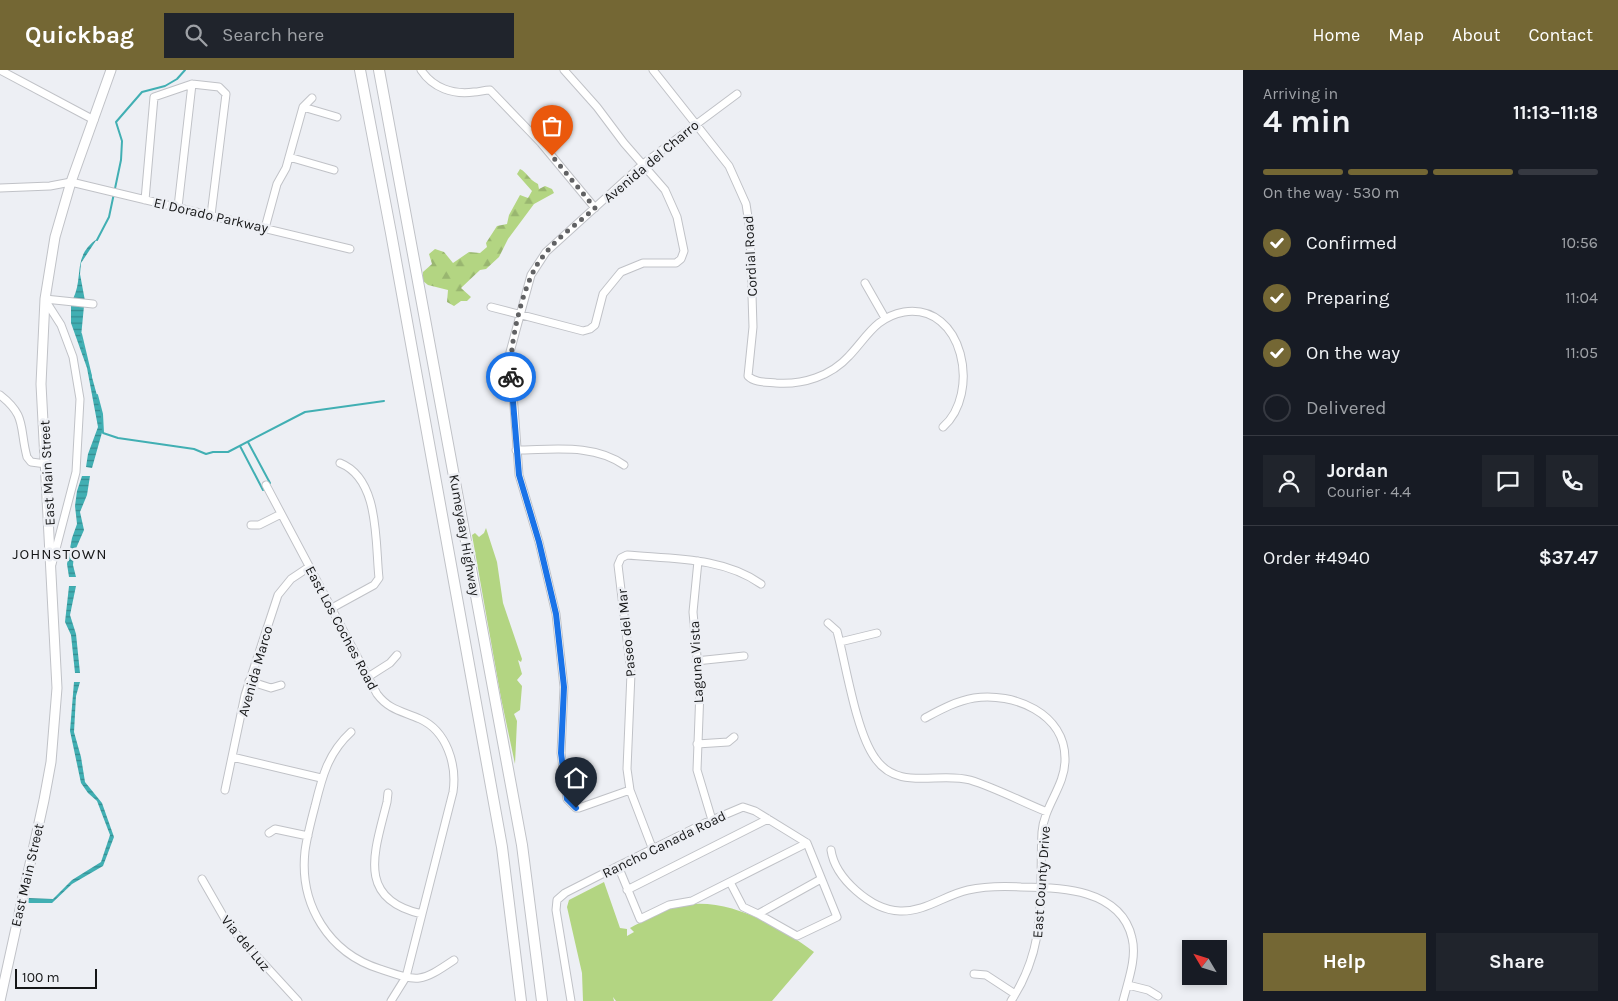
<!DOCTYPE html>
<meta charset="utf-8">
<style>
:root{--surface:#171b24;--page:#20242c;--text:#f1f3f6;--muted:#9ea1a6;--line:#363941;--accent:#746734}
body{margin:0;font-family:Karla,sans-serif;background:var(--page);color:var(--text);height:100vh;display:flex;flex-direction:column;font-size:19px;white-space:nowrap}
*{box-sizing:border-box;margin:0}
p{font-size:16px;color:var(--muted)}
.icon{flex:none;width:28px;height:28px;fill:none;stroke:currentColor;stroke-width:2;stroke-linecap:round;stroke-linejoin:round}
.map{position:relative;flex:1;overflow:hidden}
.details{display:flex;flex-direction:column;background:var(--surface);width:375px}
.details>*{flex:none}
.needle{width:32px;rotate:308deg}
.buttons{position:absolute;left:1182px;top:870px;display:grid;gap:10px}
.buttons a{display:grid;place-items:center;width:45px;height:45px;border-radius:0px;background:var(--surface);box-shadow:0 2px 8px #0003;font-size:25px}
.scale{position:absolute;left:15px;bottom:12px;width:82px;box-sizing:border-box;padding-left:5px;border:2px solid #151617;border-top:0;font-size:14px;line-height:18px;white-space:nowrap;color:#151617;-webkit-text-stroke:4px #edeff4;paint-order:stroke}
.pin{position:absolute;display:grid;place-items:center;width:42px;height:42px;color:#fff;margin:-51px -21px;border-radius:50% 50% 50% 0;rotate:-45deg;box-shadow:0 0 5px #0007}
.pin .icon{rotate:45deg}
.courier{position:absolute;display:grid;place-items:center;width:50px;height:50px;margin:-25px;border:4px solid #1a73e8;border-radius:50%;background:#fff;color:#222;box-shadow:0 1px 6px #0007}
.headline em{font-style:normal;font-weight:700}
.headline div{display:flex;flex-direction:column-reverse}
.headline{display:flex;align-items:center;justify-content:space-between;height:85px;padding:0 20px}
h1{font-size:32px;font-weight:700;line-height:38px}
.bar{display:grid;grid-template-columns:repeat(4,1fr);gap:8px 5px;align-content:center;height:60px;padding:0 20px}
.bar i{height:6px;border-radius:4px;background:var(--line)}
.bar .active{background:var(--accent)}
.bar p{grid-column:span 4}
.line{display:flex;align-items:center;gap:12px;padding:0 20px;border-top:1px solid var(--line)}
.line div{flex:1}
.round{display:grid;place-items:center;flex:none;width:52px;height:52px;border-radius:0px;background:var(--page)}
ol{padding:0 20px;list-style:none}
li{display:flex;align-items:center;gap:15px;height:55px}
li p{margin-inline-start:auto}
li .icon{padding:5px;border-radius:50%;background:var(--accent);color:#fff;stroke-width:4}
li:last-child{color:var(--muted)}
li i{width:28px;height:28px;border:2px solid var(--line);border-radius:50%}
.cta{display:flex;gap:10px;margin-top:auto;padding:10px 20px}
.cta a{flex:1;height:58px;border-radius:0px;background:var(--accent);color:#fff;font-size:20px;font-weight:700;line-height:58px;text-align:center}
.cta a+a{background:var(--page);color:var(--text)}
header{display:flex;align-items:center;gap:30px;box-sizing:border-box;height:70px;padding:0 25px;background:var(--accent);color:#fff}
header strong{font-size:24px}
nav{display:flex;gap:28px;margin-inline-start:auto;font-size:18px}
.search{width:350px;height:45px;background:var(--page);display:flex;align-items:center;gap:12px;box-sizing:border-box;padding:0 18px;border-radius:0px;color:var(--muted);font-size:19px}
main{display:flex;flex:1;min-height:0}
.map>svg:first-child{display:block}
.grass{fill:#b3d582}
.forest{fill:url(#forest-firs)}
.water{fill:url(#water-rules)}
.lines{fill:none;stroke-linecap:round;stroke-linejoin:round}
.stream{stroke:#41afb3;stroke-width:2}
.minor-casing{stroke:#c0c2c7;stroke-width:9}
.major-casing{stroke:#c0c2c7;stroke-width:11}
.highway-casing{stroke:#c0c2c7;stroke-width:12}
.minor{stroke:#fff;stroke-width:7}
.major{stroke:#fff;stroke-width:9}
.highway{stroke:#fff;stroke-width:10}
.done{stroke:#616264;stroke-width:5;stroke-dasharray:0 9}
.route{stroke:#1a73e8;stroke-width:6}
.labels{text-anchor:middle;stroke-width:5;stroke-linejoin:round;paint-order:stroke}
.street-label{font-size:14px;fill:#151617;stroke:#edeff4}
.neighbourhood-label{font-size:15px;letter-spacing:1px;fill:#151617;stroke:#edeff4}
</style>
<header>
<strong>Quickbag</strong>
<div class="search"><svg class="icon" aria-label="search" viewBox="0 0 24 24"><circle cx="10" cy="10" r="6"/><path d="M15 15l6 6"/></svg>Search here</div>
<nav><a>Home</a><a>Map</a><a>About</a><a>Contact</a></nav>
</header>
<main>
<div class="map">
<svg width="1243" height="931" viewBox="0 0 1243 931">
<defs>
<pattern id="forest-firs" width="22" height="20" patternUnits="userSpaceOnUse" patternTransform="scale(1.25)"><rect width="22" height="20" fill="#b3d582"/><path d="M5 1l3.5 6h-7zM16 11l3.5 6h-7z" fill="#99b670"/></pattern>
<pattern id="water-rules" width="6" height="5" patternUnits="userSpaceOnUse" patternTransform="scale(1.25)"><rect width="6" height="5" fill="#41afb3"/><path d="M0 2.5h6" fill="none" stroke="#358d91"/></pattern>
</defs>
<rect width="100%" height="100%" fill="#edeff4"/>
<path class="grass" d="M 486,458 L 497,492 L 503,533 L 522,589 L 521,592 L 518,590 L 522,604 L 517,610 L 522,616 L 520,640 L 514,644 L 517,651 L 515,694 L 501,628 L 472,465 L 475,463 L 479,467 L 484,463 Z
M 604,812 L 620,858 L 627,859 L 627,866 L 634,862 L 630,858 C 643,851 657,843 672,838 C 720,822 776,854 814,882 L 772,931 L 616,931 L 613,927 L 614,931 L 583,931 L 582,903 L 567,837 L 569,830 Z"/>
<path class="forest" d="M 520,99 C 527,102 528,109 538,114 L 539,119 L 545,116 L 552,119 L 554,123 L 534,134 L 508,169 L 499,187 L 486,199 L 480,200 L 461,218 L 471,227 L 467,231 L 461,231 L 454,236 L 447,232 L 448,220 L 428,215 L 423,211 L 423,202 L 432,194 L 429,184 L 435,179 L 444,182 L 453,193 L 469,182 L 480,183 L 487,177 L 486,173 L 497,156 L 507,154 L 509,145 L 520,125 L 528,128 L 532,121 L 517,104 Z"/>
<path class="water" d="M 97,169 L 81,193 L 80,204 L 85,231 L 73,229 C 84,207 72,186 97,169 Z
M 71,235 L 84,236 L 81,267 L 101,340 L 103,359 L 92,398 L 86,397 L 88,384 L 98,357 L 87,298 L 71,253 Z
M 82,406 L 90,406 L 87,425 L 80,442 L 84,460 L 74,483 L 73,495 L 76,507 L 69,507 L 67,494 L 72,468 L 77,454 L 75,436 L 77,421 Z
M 69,516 L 76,516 L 70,545 L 76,564 L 80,603 L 75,603 L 71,565 L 65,552 Z
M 74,612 L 80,612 L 76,626 L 74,662 L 81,687 L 85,712 L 102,733 L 114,767 L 103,796 L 72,814 L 52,833 L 27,833 L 29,828 L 53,829 L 72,810 L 101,792 L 110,765 L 97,731 L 88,723 L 81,713 L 70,661 Z"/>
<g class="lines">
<path class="stream" d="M 97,170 L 109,147 L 121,90 L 122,71 L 116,52 L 142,22 L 165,16 L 177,9 L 185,0
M 81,264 L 91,306
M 97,325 L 102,344 L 103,363 L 118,368 L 194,379 L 206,384 L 213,382 L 228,382 L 305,342 L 384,331
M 248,372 L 270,413
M 240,376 L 263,420"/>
<g class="minor-casing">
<path id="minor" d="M 0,0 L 94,50
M 421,0 C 433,18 453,25 474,22 C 479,22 484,20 490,20 L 541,73 L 595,138
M 653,0 L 729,96 L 746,134 L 750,160 L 753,257 L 748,306 C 755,313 766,312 776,313 C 803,315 831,306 849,286 C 867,267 876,247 904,242 C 964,233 981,324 943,357
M 303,37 L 337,47
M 289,87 L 334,100
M 0,118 L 50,116 L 71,112 L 350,179
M 145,130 L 154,27 L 192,14 L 219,17 L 226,24 L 211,145
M 178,137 L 192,14
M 265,158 L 277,114 L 286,98 L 303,37 L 312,28
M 865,213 L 885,248
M 45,229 L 93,234
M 45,230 L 61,255 L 73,287 L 80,329 L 76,402 L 52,494
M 491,237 L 583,261 L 590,259 L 595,255 L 603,224 L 621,202 L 643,193 L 676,193 L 681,189 L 684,181 L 677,147 L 665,120 L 624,73 L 597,37 L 564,0
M 0,325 C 27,346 19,357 27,387 L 31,392 L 46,394
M 516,380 C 552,380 593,373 624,395
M 266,415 L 377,624 C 389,640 402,641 420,649 C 447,661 457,695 453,722 L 406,907 L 391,931
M 251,455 L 259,455 L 281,444
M 698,491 L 693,542 L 700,620 L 697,700 L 712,750
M 332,538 L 374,515 L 379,508 C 375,472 380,409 340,393
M 828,553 L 837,561 C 846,595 856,662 875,688 C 898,722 938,701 970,710 C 996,718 1022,732 1047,742
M 840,572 L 877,563
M 696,591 L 744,586
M 368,607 L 390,593 L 397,585
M 249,611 L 271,618 L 281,615
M 925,648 C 940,640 956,631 974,628 C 1013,622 1066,643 1065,690 C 1065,716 1044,736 1042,762 C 1039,825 1048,875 1011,931
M 351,662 C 328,683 322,707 315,736 C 311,751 307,766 305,781 C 299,835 329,883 380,899 C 419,912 420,913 454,890
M 697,674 L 728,672 L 734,667
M 232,687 L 321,708
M 225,720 L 245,625 L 278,525 L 291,509 L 309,497
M 630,720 L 579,738 L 576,738 L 567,729 L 561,683 L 564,617 L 556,544 L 539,472 L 519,405 L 510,282 L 531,205 L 546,182 L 643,94 L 737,24
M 388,723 L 387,732 C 375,781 355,829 422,844
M 269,763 L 275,759 L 308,766
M 653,780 L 630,720 L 627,699 L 631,603 L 618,495 L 621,488 L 627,485 C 672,489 723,487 761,514
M 831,780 C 835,808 871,840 900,841 C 925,842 945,825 968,820 C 986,816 1003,816 1021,817 C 1060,817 1121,819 1132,868 C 1137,888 1128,911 1123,931
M 618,796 L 640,849 L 669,835 L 692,831 L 807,773
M 202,809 L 229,856 L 298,931
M 730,812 L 743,837 L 758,844 L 821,809
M 627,820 L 768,749
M 974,904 L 986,905 L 1015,924
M 1128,915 L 1148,920 L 1158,926
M 571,931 L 556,840 L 557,830 L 565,823 L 618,796 L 705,753 L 743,737 L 755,741 L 807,773 L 837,847 L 797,866 L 758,844"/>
</g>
<g class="major-casing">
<path id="major" d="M 0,931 L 44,730 L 51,692 L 57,618 L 41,314 L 45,229 L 55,167 L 71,112 L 111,0"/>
</g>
<g class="highway-casing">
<path id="highway" d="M 360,0 L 391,163 L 502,777 L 521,931
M 379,0 L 522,775 L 542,931"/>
</g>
<use href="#minor" class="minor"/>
<use href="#major" class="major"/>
<use href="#highway" class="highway"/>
</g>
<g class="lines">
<path class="done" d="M 511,307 C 508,278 523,212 541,189 C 555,169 577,154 595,138 L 552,86"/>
<path class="route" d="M 511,307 L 519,405 L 539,472 L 556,544 L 564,617 L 561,683 L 567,729 L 576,738"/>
</g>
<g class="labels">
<g class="street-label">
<text transform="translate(651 91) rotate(-40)" y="5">Avenida del Charro</text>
<text transform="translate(211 145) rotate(13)" y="5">El Dorado Parkway</text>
<text transform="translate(750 186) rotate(-93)" y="5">Cordial Road</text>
<text transform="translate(47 403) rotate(-93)" y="5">East Main Street</text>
<text transform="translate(465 465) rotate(80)" y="5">Kumeyaay Highway</text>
<text transform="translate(342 558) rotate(62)" y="5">East Los Coches Road</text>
<text transform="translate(626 563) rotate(-96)" y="5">Paseo del Mar</text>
<text transform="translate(696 592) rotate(-93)" y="5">Laguna Vista</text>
<text transform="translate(255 601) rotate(-74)" y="5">Avenida Marco</text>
<text transform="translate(664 774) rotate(-26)" y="5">Rancho Canada Road</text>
<text transform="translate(27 805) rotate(-77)" y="5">East Main Street</text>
<text transform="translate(1041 812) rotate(-86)" y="5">East County Drive</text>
<text transform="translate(246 873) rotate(50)" y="5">Via del Luz</text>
</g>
<g class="neighbourhood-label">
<text x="60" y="489">JOHNSTOWN</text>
</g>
</g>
</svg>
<div class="buttons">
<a><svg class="needle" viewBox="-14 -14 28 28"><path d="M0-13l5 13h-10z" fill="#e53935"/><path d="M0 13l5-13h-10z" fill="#9ea1a6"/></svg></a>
</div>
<div class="scale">100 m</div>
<div class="pin" style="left:552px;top:86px;background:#ea580c"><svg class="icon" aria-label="bag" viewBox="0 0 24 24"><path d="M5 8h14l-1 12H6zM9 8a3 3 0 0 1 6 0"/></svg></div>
<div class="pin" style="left:576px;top:738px;background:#1f2937"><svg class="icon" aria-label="home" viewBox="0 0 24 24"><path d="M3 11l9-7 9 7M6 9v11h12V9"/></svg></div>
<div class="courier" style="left:511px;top:307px"><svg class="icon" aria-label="bike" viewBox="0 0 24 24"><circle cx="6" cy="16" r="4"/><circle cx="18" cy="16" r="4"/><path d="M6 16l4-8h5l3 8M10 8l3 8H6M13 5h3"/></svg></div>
</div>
<section class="details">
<div class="headline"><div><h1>4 min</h1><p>Arriving in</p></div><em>11:13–11:18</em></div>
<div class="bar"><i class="active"></i><i class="active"></i><i class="active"></i><i></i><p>On the way · 530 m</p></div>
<ol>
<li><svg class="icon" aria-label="check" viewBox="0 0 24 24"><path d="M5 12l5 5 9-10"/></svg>Confirmed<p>10:56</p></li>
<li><svg class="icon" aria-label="check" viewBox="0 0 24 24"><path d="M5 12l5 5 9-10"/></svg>Preparing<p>11:04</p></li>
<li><svg class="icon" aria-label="check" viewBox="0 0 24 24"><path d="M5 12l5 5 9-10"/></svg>On the way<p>11:05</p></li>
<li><i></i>Delivered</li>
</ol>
<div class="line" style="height:90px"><a class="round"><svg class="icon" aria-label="person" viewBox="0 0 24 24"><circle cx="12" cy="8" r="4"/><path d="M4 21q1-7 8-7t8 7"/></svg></a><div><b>Jordan</b><p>Courier · 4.4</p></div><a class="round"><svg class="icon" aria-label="chat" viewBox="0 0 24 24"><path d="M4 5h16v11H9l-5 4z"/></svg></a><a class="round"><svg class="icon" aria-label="phone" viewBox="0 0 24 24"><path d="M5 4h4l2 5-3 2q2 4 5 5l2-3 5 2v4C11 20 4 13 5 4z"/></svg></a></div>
<div class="line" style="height:65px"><div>Order #4940</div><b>$37.47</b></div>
<div class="cta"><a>Help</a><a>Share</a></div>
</section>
</main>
